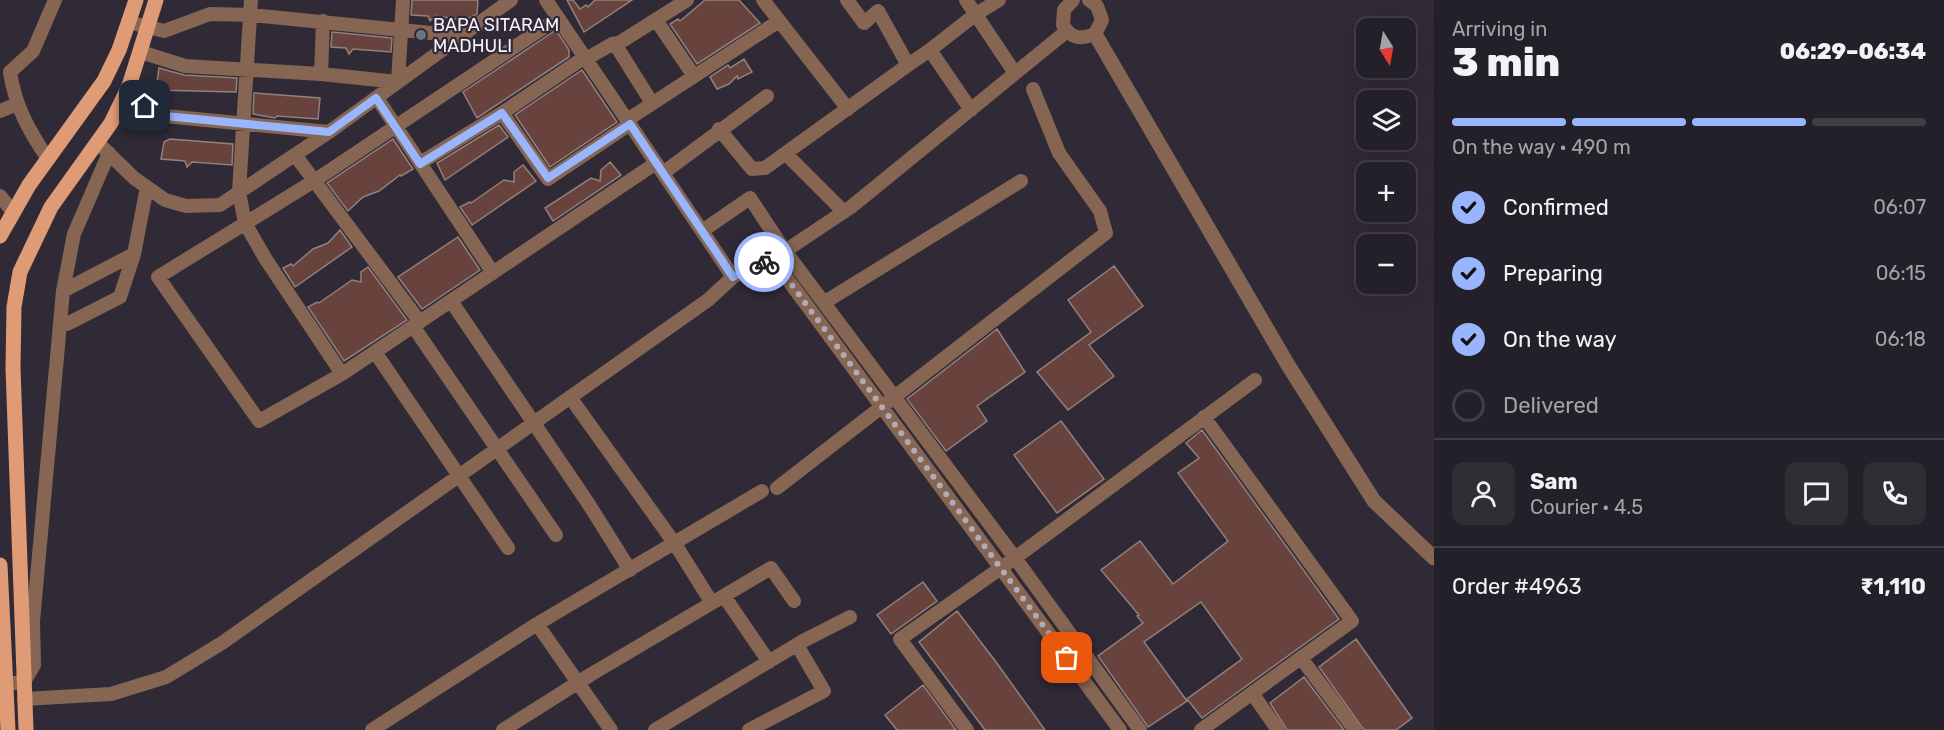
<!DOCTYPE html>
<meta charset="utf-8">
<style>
:root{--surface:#242029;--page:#302d35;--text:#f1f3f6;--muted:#a3a3a8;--line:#413e46;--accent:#99b5fd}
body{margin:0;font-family:Rubik,sans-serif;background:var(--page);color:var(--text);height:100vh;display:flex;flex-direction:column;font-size:22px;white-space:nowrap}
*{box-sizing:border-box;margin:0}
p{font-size:20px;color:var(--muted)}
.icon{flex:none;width:33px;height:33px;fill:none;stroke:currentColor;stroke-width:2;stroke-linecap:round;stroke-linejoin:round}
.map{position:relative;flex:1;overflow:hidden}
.side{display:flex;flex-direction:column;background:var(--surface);width:510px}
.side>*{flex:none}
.needle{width:39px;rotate:169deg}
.buttons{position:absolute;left:1356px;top:18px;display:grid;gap:12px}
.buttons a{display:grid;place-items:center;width:60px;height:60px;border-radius:12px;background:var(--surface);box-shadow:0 6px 24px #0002,0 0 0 2px var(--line);font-size:30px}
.pin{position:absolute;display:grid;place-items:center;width:51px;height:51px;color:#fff;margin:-26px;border-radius:12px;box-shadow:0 3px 9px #0006}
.courier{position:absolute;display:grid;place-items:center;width:60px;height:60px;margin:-30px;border:4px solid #99b5fd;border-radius:50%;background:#fff;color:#222;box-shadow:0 2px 8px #0007}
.summary em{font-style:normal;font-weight:800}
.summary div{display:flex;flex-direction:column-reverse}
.summary{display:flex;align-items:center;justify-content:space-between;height:102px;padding:0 18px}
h1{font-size:39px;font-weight:800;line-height:45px}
.bar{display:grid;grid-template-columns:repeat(4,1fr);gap:9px 6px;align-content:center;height:72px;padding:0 18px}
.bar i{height:8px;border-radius:4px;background:var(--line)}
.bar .on{background:var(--accent)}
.bar p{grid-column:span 4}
.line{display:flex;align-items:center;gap:15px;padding:0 18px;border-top:2px solid var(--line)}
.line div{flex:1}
.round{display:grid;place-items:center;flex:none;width:63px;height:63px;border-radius:12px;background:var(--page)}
ol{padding:0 18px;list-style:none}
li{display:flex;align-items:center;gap:18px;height:66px}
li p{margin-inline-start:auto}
li .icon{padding:6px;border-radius:50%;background:var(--accent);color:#111;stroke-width:4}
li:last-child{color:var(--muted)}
li i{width:33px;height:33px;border:3px solid var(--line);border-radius:50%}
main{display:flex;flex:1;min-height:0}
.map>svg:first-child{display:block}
.building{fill:#68423d;stroke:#92807d;stroke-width:1.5}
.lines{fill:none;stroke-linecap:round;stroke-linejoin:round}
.minor{stroke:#866553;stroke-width:14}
.tertiary{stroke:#866553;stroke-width:15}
.primary{stroke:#df9b75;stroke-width:15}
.done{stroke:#b0abb6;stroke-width:6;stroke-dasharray:0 10.8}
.route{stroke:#99b5fd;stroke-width:8}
.worship-dot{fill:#6b7280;stroke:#302a37;stroke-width:2}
.labels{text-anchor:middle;stroke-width:4.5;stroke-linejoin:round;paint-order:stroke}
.poi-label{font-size:18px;fill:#f5f1fa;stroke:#302a37;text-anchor:start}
</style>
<main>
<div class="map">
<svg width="1434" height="730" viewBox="0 0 1434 730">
<rect width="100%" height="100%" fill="#302a37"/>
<path class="building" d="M 412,0 L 478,0 L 477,14 L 465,20 L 435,16 L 430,21 L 428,16 L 411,15 Z
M 567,0 L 573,0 L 580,9 L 586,5 L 588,7 L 595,0 L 632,0 L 584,32 Z
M 705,0 L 739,0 L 760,23 L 697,64 L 670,24 L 678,19 L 680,21 Z
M 556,30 L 569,50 L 569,57 L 477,118 L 463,92 Z
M 332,32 L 392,38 L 391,52 L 353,49 L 349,54 L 346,48 L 331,47 Z
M 744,59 L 752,72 L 738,79 L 737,76 L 729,84 L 717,89 L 710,77 L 728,65 L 730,68 Z
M 159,68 L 184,75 L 237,78 L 236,92 L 156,90 Z
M 582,70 L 617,122 L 550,167 L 515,115 Z
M 254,93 L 320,98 L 318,119 L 277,116 L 275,118 L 253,114 Z
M 499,125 L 508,137 L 445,180 L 437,163 Z
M 170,139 L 233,144 L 232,165 L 192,162 L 187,167 L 185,161 L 161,159 L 164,142 Z
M 393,139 L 413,169 L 401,176 L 400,175 L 379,191 L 363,197 L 348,211 L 327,183 Z
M 610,162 L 621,175 L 553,221 L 545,208 L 591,178 L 600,181 L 601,170 Z
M 523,165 L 536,181 L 472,225 L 460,207 L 470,202 L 471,203 L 504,180 L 514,182 L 514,172 Z
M 340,230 L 352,247 L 295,287 L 283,268 L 291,264 L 293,266 L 313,249 L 328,243 Z
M 458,237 L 480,270 L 422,309 L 398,277 Z
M 1114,266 L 1143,306 L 1089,345 L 1114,376 L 1068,410 L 1037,372 L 1091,332 L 1068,300 Z
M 368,267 L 407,320 L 344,361 L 308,307 L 317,302 L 319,303 L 352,280 L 361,282 L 361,272 Z
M 997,329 L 1025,372 L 977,406 L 987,421 L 946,451 L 907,399 Z
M 1061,421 L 1104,479 L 1057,513 L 1014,455 Z
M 1202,430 L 1339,619 L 1202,718 L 1187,699 L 1242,659 L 1201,602 L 1144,642 L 1187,701 L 1148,727 L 1098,656 L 1143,623 L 1137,616 L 1139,615 L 1101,570 L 1140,541 L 1173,584 L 1228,541 L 1178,473 L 1199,458 L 1186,443 Z
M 923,582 L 937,601 L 891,634 L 877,615 Z
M 957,611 L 996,662 L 1045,730 L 985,730 L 919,642 Z
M 1356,639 L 1412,718 L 1396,730 L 1364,730 L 1319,667 Z
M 1304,677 L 1344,730 L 1287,730 L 1270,703 Z
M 923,685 L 956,730 L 897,730 L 885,715 Z"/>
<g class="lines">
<path class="minor" d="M 251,0 L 239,192 L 245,223 L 265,258 L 342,374 L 656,163
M 546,0 L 733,277
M 763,0 L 848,109
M 847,0 L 864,23 L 878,11 L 908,65 L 930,50 L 971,110
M 966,0 L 1015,73
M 1073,0 L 1064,10 L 1063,25 C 1072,40 1081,39 1095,34 L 1102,20 L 1097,6 L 1089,0
M 656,20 L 694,76
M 128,22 L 164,31 L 210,14 L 251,15 L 461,36
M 615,44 L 652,103
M 930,50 L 976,14 L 999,0
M 141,52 L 185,66 L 321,74 L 398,82 L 403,0
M 586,59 L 612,44 L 619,43 L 687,0
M 321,74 L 323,21
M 125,96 L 165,116 L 329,132
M 377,98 L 493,273
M 0,111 L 17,104
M 502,113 L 548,179 L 630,124
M 627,120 L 779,21
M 719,129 L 752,169 L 765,168 L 908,65
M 98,143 L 134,178 L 165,200 L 186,206 L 220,205 L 329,132 L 511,0
M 109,153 L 74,234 L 63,291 L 134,254 L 147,187
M 786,154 L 844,212
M 295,155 L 420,322
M 48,159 C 29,131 15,106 10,72 L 33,51 L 55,0
M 420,163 L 502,113 L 585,57
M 663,173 L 767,96
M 0,196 L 13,212
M 702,231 L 750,198 L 785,251 L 1015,558 L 1140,730
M 772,258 L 1120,730
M 63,291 L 60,324 L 67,324 L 120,297 L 134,254
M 451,301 L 588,503 L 630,570
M 825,302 L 1021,181
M 413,326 L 556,535
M 375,352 L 508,548
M 342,374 L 259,421 L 158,277 L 314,181 L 558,18
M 570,397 L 675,544 L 712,603
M 777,488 L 1106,233 L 1100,211 L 1059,153 L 1033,89
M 724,596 L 769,662
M 1301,658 L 1355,730
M 6,684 L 24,682 L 34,665 L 33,621 L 60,324
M 1252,693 L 1278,730
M 24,699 L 111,694 L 166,677 L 222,643 L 708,300 L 733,277 L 785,251 L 851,207 L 1067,31
M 372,730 L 537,624
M 503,730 L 590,675 L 771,568 L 794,601
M 611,730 L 537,624 L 762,491
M 655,730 L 803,641 L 850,617
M 749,730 L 824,691 L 797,645
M 967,730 L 900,639 L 1015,558 L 1255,380
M 1201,730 L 1352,621 L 1204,417"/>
<path class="tertiary" d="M 1095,34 L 1288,365 L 1374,501 L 1434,558"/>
<path class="primary" d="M 0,236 L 29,185 L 104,81 L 119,50 L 136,0
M 0,565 L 8,730
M 26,730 L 13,368 L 14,307 L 20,272 L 51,207 L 111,123 L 129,86 L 156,0"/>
</g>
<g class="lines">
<path class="done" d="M 764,262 L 772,258 L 1067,658"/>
<path class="route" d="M 145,106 L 165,116 L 329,132 L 376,98 L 420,164 L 502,113 L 548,178 L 630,124 L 733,277 L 764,262"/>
</g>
<circle class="worship-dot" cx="421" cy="35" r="6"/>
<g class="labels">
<g class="poi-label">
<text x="433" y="31">BAPA SITARAM<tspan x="433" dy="21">MADHULI</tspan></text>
</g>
</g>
</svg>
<div class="buttons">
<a><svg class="needle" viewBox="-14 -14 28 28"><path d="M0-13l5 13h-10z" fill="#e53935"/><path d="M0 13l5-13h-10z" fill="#a3a3a8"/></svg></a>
<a><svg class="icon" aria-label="layers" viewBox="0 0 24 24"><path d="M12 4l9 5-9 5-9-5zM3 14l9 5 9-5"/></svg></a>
<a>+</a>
<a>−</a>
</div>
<div class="pin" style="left:1067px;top:658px;background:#ea580c"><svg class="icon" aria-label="bag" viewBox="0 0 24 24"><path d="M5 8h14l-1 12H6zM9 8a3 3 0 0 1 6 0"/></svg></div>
<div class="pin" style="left:145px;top:106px;background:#1f2937"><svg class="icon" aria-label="home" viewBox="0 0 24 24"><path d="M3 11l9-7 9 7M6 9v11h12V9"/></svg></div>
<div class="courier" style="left:764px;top:262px"><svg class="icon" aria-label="bike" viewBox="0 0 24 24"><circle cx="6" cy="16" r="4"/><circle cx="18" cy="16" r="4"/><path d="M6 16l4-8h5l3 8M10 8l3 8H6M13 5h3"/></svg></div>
</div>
<section class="side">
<div class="summary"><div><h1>3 min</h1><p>Arriving in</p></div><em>06:29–06:34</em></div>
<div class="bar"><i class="on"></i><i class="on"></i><i class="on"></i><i></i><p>On the way · 490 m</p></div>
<ol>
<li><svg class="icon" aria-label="check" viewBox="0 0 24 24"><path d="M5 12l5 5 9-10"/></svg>Confirmed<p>06:07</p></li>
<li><svg class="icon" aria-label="check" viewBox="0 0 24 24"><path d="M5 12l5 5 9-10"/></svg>Preparing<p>06:15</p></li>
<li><svg class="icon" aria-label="check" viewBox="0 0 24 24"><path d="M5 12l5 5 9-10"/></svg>On the way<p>06:18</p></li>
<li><i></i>Delivered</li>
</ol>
<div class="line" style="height:108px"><a class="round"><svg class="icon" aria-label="person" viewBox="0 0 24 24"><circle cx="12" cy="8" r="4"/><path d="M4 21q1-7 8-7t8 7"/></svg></a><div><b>Sam</b><p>Courier · 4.5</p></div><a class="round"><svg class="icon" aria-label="chat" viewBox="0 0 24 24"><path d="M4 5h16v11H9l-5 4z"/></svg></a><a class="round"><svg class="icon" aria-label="phone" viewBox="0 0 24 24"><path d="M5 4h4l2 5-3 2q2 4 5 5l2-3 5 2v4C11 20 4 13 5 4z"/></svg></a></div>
<div class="line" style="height:78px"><div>Order #4963</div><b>₹1,110</b></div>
</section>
</main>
